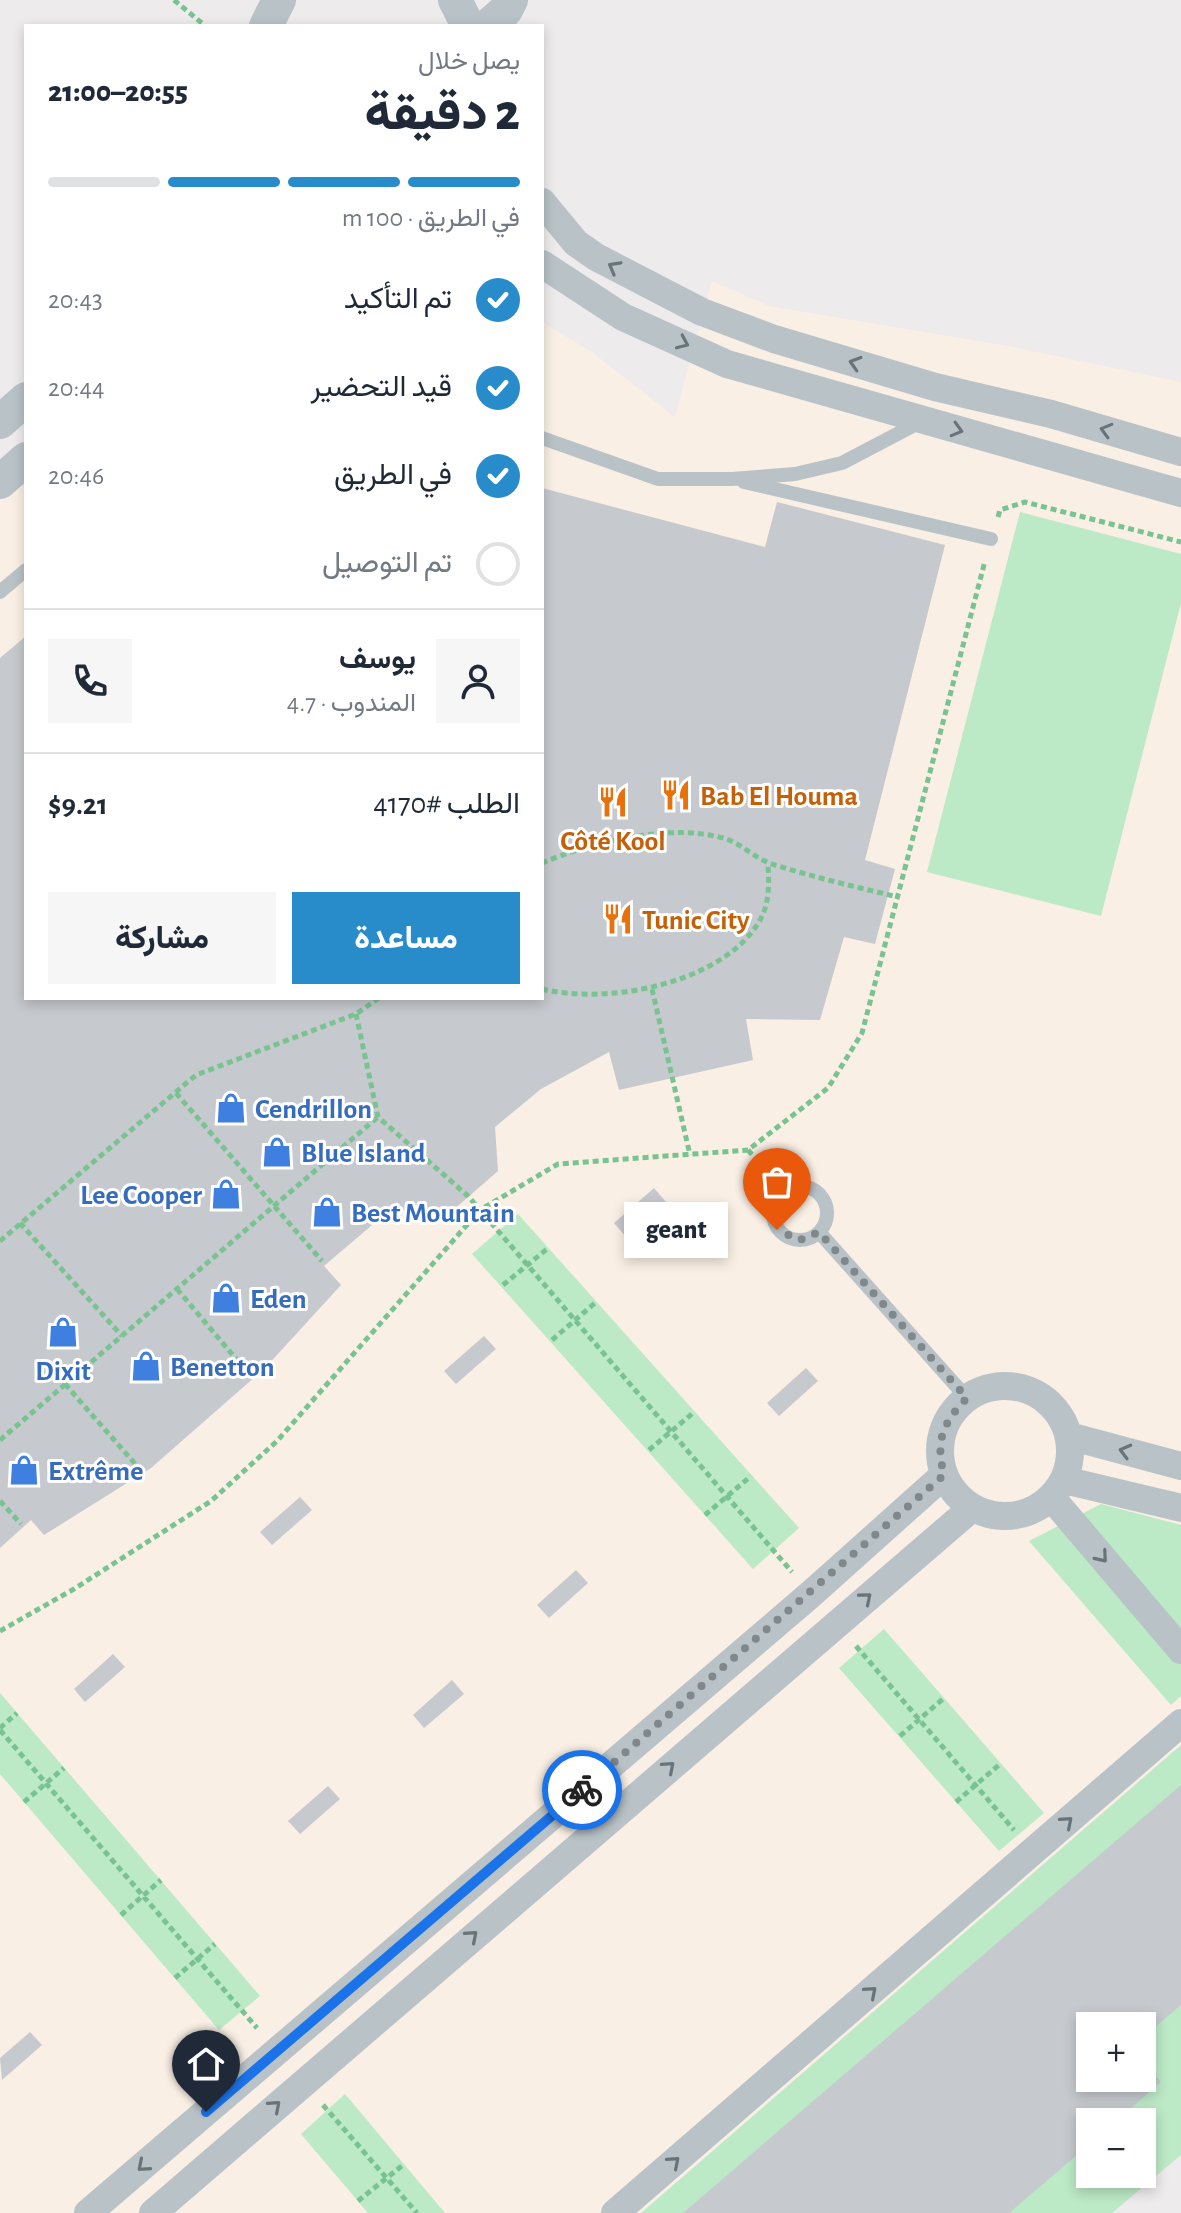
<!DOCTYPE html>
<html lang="ar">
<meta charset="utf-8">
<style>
:root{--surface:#fff;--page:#f6f6f7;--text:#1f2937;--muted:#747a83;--line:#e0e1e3;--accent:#298cca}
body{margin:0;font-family:"Alegreya Sans",Vazirmatn,sans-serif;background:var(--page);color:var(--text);direction:rtl;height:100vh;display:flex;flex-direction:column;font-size:30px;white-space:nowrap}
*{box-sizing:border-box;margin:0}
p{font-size:26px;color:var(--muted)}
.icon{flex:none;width:44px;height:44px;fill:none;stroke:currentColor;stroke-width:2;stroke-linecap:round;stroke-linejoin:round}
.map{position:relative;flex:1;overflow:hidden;direction:ltr}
.details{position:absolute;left:24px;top:24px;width:520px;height:976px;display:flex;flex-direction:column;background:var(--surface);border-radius:0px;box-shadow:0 4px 12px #0003;direction:rtl}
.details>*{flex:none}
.controls{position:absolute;left:1076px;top:2012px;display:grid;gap:16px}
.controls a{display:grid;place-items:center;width:80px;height:80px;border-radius:0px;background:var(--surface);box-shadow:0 4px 12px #0003;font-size:40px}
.pin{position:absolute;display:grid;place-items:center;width:68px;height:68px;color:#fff;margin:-82px -34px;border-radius:50% 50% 50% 0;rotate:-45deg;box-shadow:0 0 8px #0007}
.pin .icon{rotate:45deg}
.courier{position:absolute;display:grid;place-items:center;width:80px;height:80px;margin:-40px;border:6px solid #1a73e8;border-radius:50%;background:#fff;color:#222;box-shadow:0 2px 10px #0007}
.bubble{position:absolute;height:56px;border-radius:0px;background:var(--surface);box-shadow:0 4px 12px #0003;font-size:26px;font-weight:800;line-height:56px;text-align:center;direction:rtl}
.headline em{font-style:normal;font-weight:800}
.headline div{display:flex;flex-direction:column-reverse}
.headline{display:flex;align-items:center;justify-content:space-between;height:136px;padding:0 24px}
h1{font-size:52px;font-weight:800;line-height:60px}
.bar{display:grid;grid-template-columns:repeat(4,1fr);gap:12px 8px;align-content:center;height:96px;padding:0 24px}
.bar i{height:10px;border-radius:6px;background:var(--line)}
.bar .current{background:var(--accent)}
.bar p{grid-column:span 4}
.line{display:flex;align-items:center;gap:20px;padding:0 24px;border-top:2px solid var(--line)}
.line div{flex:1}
.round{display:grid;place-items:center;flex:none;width:84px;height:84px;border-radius:0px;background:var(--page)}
ol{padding:0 24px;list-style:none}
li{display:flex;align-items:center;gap:24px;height:88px}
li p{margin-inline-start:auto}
li .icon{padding:8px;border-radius:50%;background:var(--accent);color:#fff;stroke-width:4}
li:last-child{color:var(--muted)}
li i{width:44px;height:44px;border:4px solid var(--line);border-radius:50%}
.button{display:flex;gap:16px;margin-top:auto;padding:16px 24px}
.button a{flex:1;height:92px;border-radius:0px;background:var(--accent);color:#fff;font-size:32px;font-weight:800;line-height:92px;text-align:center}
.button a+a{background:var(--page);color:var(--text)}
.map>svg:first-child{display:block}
.commercial{fill:#f9efe4}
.green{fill:#bce9c6;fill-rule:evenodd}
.building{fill:#c6c9cd}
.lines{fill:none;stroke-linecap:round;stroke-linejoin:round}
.path{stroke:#78c391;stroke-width:5;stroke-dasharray:6 4;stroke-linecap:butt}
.service{stroke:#b8c2c7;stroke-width:14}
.minor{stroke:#b8c2c7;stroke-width:28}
.tertiary{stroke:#b8c2c7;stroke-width:34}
.oneway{stroke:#687479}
.done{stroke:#81888b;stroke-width:8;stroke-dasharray:0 14.4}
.route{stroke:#1a73e8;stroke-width:10}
.labels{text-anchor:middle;stroke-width:6;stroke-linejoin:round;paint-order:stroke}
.food-label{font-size:28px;font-weight:bold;fill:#c56008;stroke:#fff;text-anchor:start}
.shop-label{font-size:28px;font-weight:bold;fill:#366cbe;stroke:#fff;text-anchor:start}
</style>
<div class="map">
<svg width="1181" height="2213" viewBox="0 0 1181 2213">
<rect width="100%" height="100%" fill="#eeebec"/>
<path class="commercial" d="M 712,281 L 769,306 L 1008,346 L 1181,382 L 1181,1745 L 641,2213 L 0,2213 L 0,501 L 26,479 L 26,998 L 542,998 L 542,322 L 592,352 L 675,417 Z"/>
<path class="green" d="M 1020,512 L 1181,554 L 1181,603 L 1101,916 L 927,872 Z
M 518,1214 L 799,1528 L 753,1569 L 472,1254 Z
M 1101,1504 L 1181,1525 L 1181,1696 L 1171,1705 L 1029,1541 Z
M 884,1629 L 1044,1813 L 999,1851 L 839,1668 Z
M 0,1693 L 260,1996 L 219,2030 L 0,1774 Z
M 1181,1745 L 1181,2155 L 1112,2213 L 641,2213 ZM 1090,2026 L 1142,2026 L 1142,2078 L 1090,2078 ZM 1090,2122 L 1142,2122 L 1142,2174 L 1090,2174 Z
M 345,2094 L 445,2213 L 368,2213 L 301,2134 Z"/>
<path class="building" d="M 542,488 L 765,547 L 777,502 L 945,545 L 865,860 L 895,869 L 875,944 L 844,937 L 820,1020 L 746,1019 L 753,1060 L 619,1090 L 609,1052 L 541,1089 L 495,1127 L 498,1171 L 444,1218 L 392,1208 L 324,1266 L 341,1285 L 265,1368 L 151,1468 L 44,1535 L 31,1520 L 0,1548 L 0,658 L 26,636 L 26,998 L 542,998 Z
M 654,1188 L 666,1202 L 626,1237 L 614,1223 Z
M 484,1336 L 496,1349 L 456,1384 L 444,1371 Z
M 806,1368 L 818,1381 L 779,1416 L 767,1403 Z
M 300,1497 L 312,1510 L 272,1545 L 260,1532 Z
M 576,1570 L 588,1583 L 549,1618 L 537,1605 Z
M 113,1654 L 125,1667 L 85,1702 L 74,1689 Z
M 452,1680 L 464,1694 L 424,1728 L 413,1715 Z
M 1181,1785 L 1181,2005 L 1142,2038 L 1142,2026 L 1090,2026 L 1090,2078 L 1142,2078 L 1142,2060 L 1161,2082 L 1115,2122 L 1090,2122 L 1090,2144 L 1009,2213 L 683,2213 Z
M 328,1786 L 340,1799 L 300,1834 L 288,1821 Z
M 30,2032 L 42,2045 L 2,2080 L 0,2058 Z"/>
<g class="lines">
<path class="path" d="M 174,0 L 203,24
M 998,517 L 1000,510 L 1025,502 L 1181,542
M 542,863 C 592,842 675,821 729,840 C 744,846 756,859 772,864 C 813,877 856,887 898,897
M 542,989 C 608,1005 721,984 759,922 C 770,903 769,884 768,863
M 652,989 L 690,1155
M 356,1014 L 378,1117 L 468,1196 L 792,1572
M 176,1093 L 322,1261
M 748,1150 L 784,1191
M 20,1223 L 122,1336
M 0,1241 L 196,1075 L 356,1014 L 379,998
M 503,1285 L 547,1249
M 177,1289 L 248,1373
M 552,1340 L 595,1303
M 65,1384 L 137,1466
M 0,1440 L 378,1117
M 649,1450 L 693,1413
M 0,1501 L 21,1524
M 705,1515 L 751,1476
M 0,1631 L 74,1589 L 211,1501 L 277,1441 L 480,1210 L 558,1164 L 748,1150 L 828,1088 L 862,1033 L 985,561
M 856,1646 L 1014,1830
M 0,1728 L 17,1713
M 0,1730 L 257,2028
M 900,1736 L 944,1698
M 24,1802 L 64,1768
M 956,1802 L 1000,1764
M 121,1915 L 161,1880
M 175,1978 L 215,1944
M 323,2105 L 417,2213
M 358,2201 L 403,2165"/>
<path class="service" d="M 542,438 L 658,479 L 732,479 L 795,474 L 842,463 L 922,421
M 744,482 L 991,539
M 0,592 L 26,570
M773 1213a27 27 0 1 1 54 0a27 27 0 1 1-54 0Z
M 819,1232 L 967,1398"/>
<path class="minor" d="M 542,202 L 576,243 L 596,257 L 702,312 L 774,339 L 935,387 L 1051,414 L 1181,452
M 542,264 L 623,317 L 727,364 L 1181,493
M940 1451a65 65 0 1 1 130 0a65 65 0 1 1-130 0Z
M 1069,1436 L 1181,1466
M 1064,1480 L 1181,1508
M 1051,1497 L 1181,1650
M 88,2213 L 811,1594 L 944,1475
M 153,2213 L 972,1508
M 615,2213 L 1181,1723"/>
<path class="tertiary" d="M 455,0 L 468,26
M 266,26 L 279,0
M 488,26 L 506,10 L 511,0
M 0,422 L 26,399
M 0,482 L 26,459"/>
</g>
<defs><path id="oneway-chevron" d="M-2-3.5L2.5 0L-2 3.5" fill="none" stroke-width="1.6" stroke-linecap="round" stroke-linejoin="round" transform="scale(2)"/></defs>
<g class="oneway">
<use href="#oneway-chevron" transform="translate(614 267) rotate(-151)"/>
<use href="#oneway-chevron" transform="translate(683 343) rotate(24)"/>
<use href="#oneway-chevron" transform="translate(855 363) rotate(-163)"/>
<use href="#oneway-chevron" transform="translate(957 430) rotate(16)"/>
<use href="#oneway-chevron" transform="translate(1106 430) rotate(-164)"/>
<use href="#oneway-chevron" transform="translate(1125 1451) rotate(-165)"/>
<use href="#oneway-chevron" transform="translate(1102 1557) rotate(50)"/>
<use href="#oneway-chevron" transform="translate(866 1598) rotate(-40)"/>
<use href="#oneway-chevron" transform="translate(669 1767) rotate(-41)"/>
<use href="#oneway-chevron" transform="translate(1067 1822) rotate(-41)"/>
<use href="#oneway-chevron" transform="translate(472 1936) rotate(-41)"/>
<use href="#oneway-chevron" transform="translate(871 1992) rotate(-41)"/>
<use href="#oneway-chevron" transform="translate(275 2106) rotate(-41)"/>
<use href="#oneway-chevron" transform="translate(674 2162) rotate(-41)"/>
<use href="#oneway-chevron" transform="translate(143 2166) rotate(139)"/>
</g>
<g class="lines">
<path class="done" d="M 582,1790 L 944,1475 C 935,1440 943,1423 967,1398 L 819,1232 L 800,1240 L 777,1230"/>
<path class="route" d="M 206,2112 L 582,1790"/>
</g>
<defs>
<g id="restaurant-bare" transform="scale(2.4)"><path d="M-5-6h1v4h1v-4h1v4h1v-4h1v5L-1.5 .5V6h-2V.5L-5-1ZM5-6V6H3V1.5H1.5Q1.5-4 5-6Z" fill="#e8710a" stroke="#fff" stroke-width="2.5" paint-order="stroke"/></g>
<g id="shop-bare" transform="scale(2.4)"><path d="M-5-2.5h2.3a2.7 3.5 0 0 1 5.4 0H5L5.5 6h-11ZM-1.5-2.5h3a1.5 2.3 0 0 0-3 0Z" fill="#3f7fe0" stroke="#fff" stroke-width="2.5" paint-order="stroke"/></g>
</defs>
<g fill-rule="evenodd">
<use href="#restaurant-bare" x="676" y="795"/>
<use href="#restaurant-bare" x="613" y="802"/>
<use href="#restaurant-bare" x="618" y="919"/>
<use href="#shop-bare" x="231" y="1108"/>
<use href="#shop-bare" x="277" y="1152"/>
<use href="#shop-bare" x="226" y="1194"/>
<use href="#shop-bare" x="327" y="1212"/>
<use href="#shop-bare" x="226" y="1298"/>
<use href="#shop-bare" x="63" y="1332"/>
<use href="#shop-bare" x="146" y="1366"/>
<use href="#shop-bare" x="24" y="1470"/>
</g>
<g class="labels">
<g class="food-label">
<text x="700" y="805">Bab El Houma</text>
<text x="613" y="850" text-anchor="middle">Côté Kool</text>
<text x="642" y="929">Tunic City</text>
</g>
<g class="shop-label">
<text x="255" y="1118">Cendrillon</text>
<text x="301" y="1162">Blue Island</text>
<text x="202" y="1204" text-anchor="end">Lee Cooper</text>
<text x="351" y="1222">Best Mountain</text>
<text x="250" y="1308">Eden</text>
<text x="170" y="1376">Benetton</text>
<text x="63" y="1380" text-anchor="middle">Dixit</text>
<text x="48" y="1480">Extrême</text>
</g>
</g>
</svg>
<div class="controls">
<a>+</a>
<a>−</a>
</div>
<div class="pin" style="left:777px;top:1230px;background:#ea580c"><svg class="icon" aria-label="bag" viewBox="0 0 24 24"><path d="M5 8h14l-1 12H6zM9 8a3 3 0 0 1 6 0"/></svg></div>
<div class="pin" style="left:206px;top:2112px;background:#1f2937"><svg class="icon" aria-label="home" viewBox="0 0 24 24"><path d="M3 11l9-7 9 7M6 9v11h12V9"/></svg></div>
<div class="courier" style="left:582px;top:1790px"><svg class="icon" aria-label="bike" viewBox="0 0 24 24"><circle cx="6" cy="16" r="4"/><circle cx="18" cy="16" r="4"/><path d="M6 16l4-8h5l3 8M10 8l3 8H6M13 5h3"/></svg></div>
<div class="bubble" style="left:624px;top:1202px;width:104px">geant</div>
<section class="details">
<div class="headline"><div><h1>2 دقيقة</h1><p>يصل خلال</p></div><em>20:55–21:00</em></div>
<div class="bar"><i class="current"></i><i class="current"></i><i class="current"></i><i></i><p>في الطريق · 100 m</p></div>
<ol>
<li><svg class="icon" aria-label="check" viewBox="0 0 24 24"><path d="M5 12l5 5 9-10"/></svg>تم التأكيد<p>20:43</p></li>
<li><svg class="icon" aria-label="check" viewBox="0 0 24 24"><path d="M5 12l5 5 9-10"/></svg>قيد التحضير<p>20:44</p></li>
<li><svg class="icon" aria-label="check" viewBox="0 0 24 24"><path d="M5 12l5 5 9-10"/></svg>في الطريق<p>20:46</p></li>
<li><i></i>تم التوصيل</li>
</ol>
<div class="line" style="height:144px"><a class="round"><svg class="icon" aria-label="person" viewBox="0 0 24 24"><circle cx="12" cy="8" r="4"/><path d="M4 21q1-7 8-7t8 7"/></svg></a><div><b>يوسف</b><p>المندوب · 4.7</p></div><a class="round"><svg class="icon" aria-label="phone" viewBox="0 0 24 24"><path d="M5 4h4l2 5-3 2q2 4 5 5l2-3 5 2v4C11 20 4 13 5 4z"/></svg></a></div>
<div class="line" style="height:104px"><div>الطلب #4170</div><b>$9.21</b></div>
<div class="button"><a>مساعدة</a><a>مشاركة</a></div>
</section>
</div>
